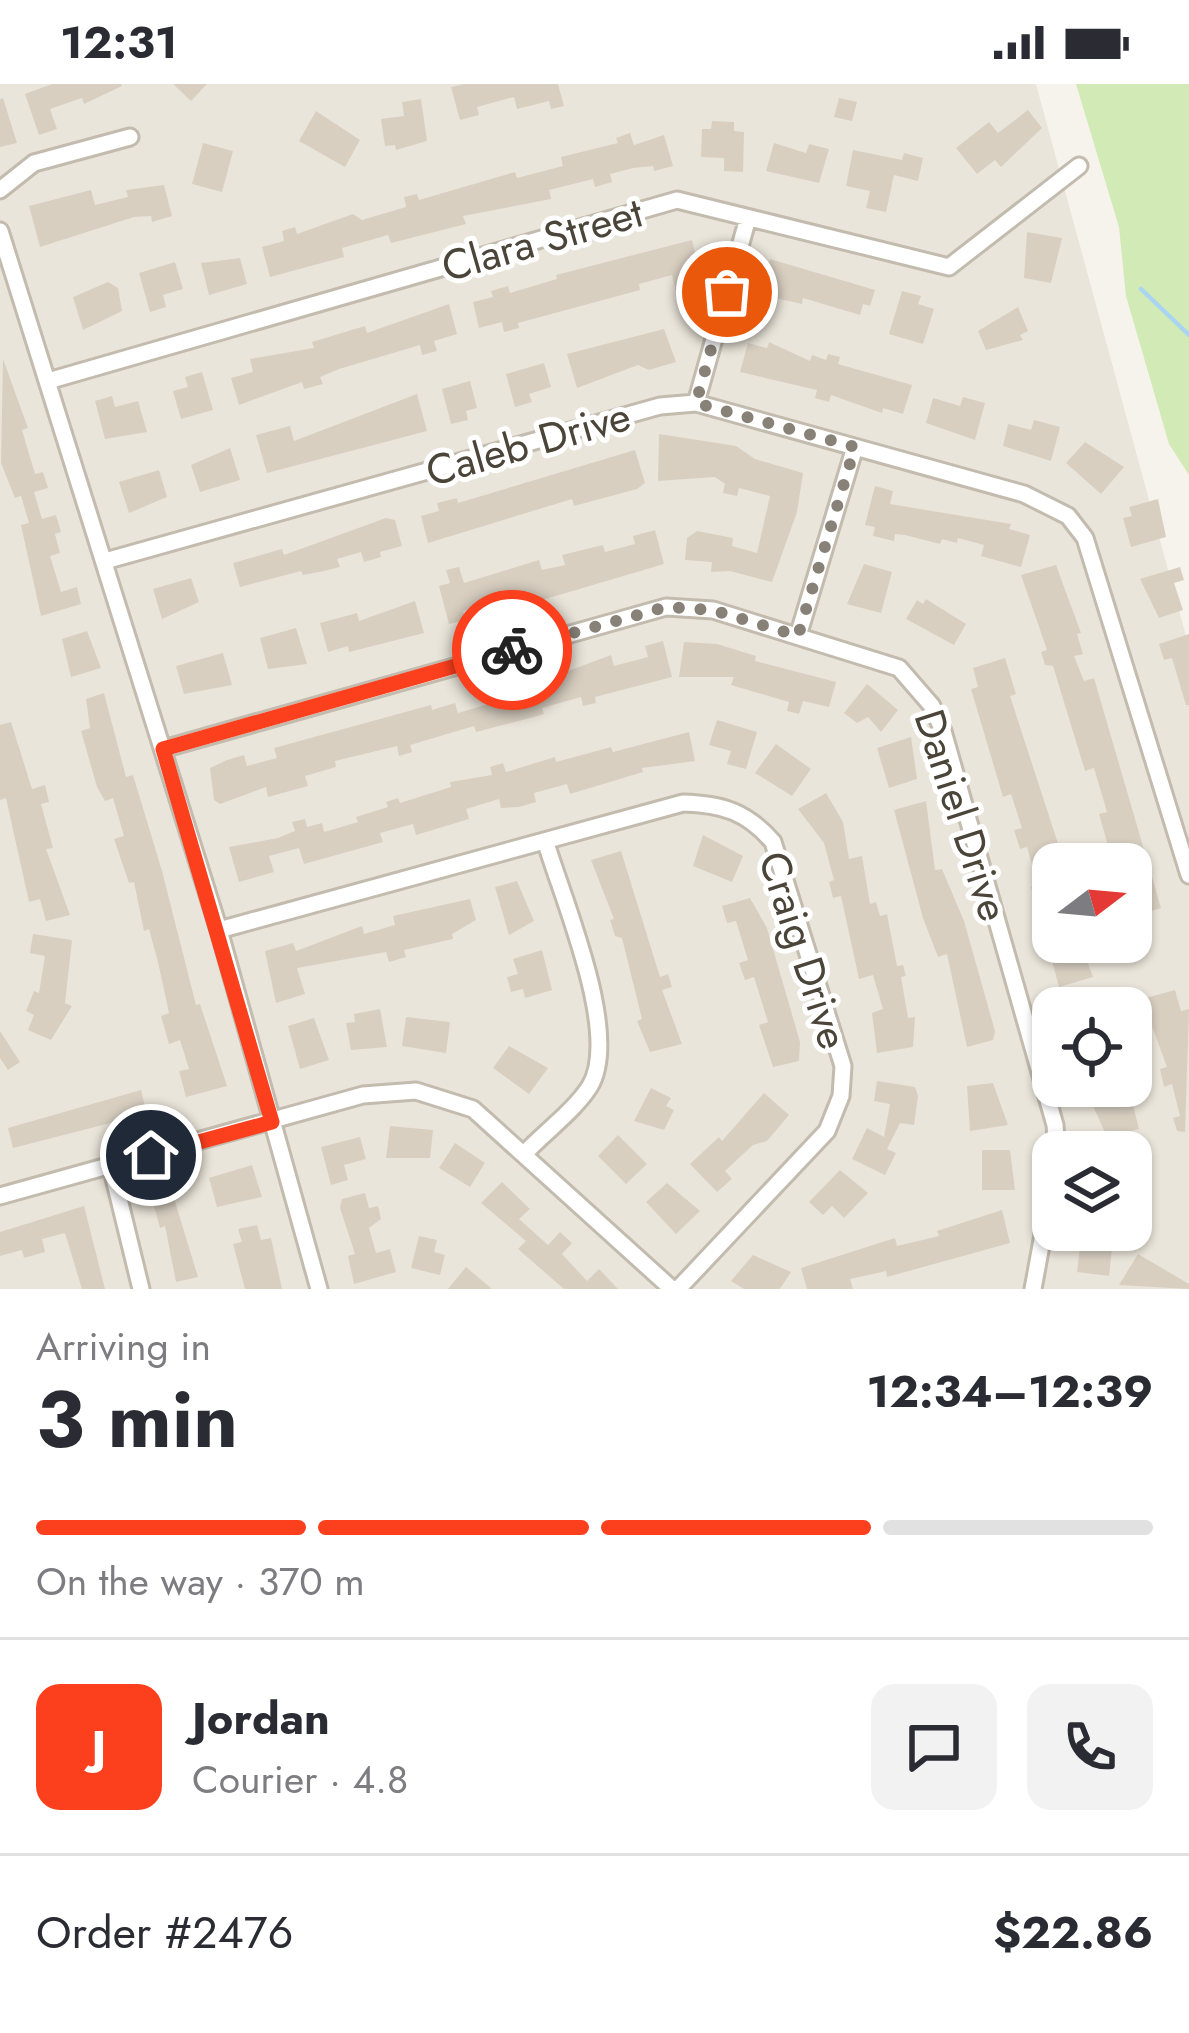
<!DOCTYPE html>
<meta charset="utf-8">
<style>
:root{--surface:#fff;--page:#f2f2f3;--text:#2b2b33;--muted:#7c7c81;--line:#e1e1e2;--accent:#fc3f1d}
body{margin:0;font-family:Jost,sans-serif;background:var(--page);color:var(--text);height:100vh;display:flex;flex-direction:column;font-size:45px;white-space:nowrap}
*{box-sizing:border-box;margin:0}
p{font-size:39px;color:var(--muted)}
.icon{flex:none;width:66px;height:66px;fill:none;stroke:currentColor;stroke-width:2;stroke-linecap:round;stroke-linejoin:round}
.map{position:relative;height:1205px;overflow:hidden}
.sheet{display:flex;flex-direction:column;background:var(--surface);flex:1}
.sheet>*{flex:none}
.needle{width:78px;rotate:74deg}
.controls{position:absolute;left:1032px;top:759px;display:grid;gap:24px}
.controls a{display:grid;place-items:center;width:120px;height:120px;border-radius:24px;background:var(--surface);box-shadow:0 3px 9px #0004;font-size:60px}
.pin{position:absolute;display:grid;place-items:center;width:102px;height:102px;color:#fff;margin:-51px;border:6px solid #fff;border-radius:50%;box-shadow:0 3px 12px #0007}
.courier{position:absolute;display:grid;place-items:center;width:120px;height:120px;margin:-60px;border:9px solid #fc3f1d;border-radius:50%;background:#fff;color:#222;box-shadow:0 3px 15px #0007}
.headline em{font-style:normal;font-weight:700}
.headline div{display:flex;flex-direction:column-reverse}
.headline{display:flex;align-items:center;justify-content:space-between;height:204px;padding:0 36px}
h1{font-size:78px;font-weight:700;line-height:90px}
.bar{display:grid;grid-template-columns:repeat(4,1fr);gap:18px 12px;align-content:center;height:144px;padding:0 36px}
.bar i{height:15px;border-radius:9px;background:var(--line)}
.bar .active{background:var(--accent)}
.bar p{grid-column:span 4}
.line{display:flex;align-items:center;gap:30px;padding:0 36px;border-top:3px solid var(--line)}
.line div{flex:1}
.round{display:grid;place-items:center;flex:none;width:126px;height:126px;border-radius:24px;background:var(--page)}
.status{display:flex;justify-content:space-between;align-items:center;height:84px;padding:0 60px;background:var(--surface);direction:ltr}
.status svg{height:33px;fill:currentColor}
.map>svg:first-child{display:block}
.residential{fill:#eae5da;fill-rule:evenodd}
.green{fill:#d2eab5}
.lines{fill:none;stroke-linecap:round;stroke-linejoin:round}
.stream{stroke:#a9d4f2;stroke-width:4.5}
.building{fill:#d8cfc1}
.minor-casing{stroke:#c2bbae;stroke-width:21}
.minor{stroke:#fff;stroke-width:15}
.done{stroke:#878178;stroke-width:12;stroke-dasharray:0 21.6}
.route{stroke:#fc3f1d;stroke-width:15}
.labels{text-anchor:middle;stroke-width:10;stroke-linejoin:round;paint-order:stroke}
.street-label{font-size:42px;fill:#4b4439;stroke:#fff}
</style>
<div class="status"><b>12:31</b><svg viewBox="0 0 49 12"><path d="M0 12V9h3v3zM5 12V6h3v6zM10 12V3h3v9zM15 12V0h3v12zM26 1h20v11H26zM47 4h2v5h-2z"/></svg></div>
<div class="map">
<svg width="1189" height="1205" viewBox="0 0 1189 1205">
<rect width="100%" height="100%" fill="#f6f3ec"/>
<path class="residential" d="M 0,0 L 1036,0 L 1189,563 L 1189,1205 L 0,1205 ZM 1053,780 L 1131,780 L 1131,858 L 1053,858 ZM 1053,924 L 1131,924 L 1131,1002 L 1053,1002 ZM 1053,1068 L 1131,1068 L 1131,1146 L 1053,1146 Z"/>
<path class="green" d="M 1076,0 L 1189,0 L 1189,391 L 1169,360 L 1126,212 L 1119,143 Z"/>
<g class="lines">
<path class="stream" d="M 1141,205 L 1189,251"/>
</g>
<path class="building" d="M 52,0 L 121,0 L 122,2 L 84,20 L 82,14 L 50,25 L 57,45 L 39,51 L 25,10 Z
M 173,0 L 207,0 L 191,17 Z
M 464,0 L 558,0 L 564,22 L 551,25 L 549,17 L 517,25 L 514,13 L 477,23 L 479,31 L 460,36 L 451,3 Z
M 3,14 L 17,59 L 0,63 L 0,15 Z
M 839,14 L 857,18 L 852,37 L 834,33 Z
M 421,15 L 427,57 L 396,66 L 395,61 L 385,62 L 381,35 L 404,32 L 402,18 Z
M 1028,26 L 1042,44 L 1001,83 L 995,76 L 977,90 L 956,64 L 989,38 L 998,49 Z
M 316,27 L 360,56 L 345,83 L 299,57 Z
M 712,37 L 734,38 L 734,47 L 744,48 L 743,88 L 724,87 L 724,74 L 701,73 L 702,45 L 711,45 Z
M 630,49 L 634,61 L 664,51 L 673,82 L 654,87 L 653,82 L 633,84 L 610,90 L 612,98 L 595,103 L 593,95 L 549,106 L 551,115 L 463,132 L 466,140 L 391,159 L 388,151 L 342,164 L 344,173 L 270,193 L 262,163 L 284,157 L 282,147 L 295,143 L 297,150 L 353,130 L 362,136 L 406,123 L 404,113 L 417,110 L 419,116 L 515,88 L 517,94 L 563,82 L 561,73 L 618,59 L 616,54 Z
M 203,59 L 233,67 L 222,108 L 192,100 Z
M 774,59 L 806,69 L 809,60 L 829,65 L 819,99 L 766,87 Z
M 853,66 L 902,76 L 904,69 L 923,74 L 918,97 L 894,91 L 886,128 L 866,124 L 870,107 L 846,102 Z
M 164,101 L 172,132 L 152,138 L 151,132 L 134,133 L 40,163 L 29,122 L 91,106 L 95,121 L 128,113 L 126,106 Z
M 1027,148 L 1062,154 L 1051,199 L 1024,194 Z
M 692,156 L 699,186 L 692,188 L 695,204 L 676,208 L 672,191 L 639,200 L 640,206 L 518,239 L 519,244 L 504,248 L 502,238 L 479,244 L 473,218 L 493,213 L 491,207 L 508,202 L 510,209 L 557,195 L 556,191 Z
M 240,174 L 247,200 L 209,211 L 201,179 Z
M 770,175 L 875,206 L 870,222 L 863,220 L 860,231 L 803,214 L 802,220 L 762,211 Z
M 175,178 L 183,205 L 163,211 L 166,223 L 150,228 L 139,189 Z
M 108,198 L 118,204 L 122,227 L 83,246 L 73,213 Z
M 902,207 L 921,212 L 918,220 L 934,225 L 923,260 L 889,250 Z
M 449,220 L 457,250 L 434,257 L 437,267 L 422,271 L 420,261 L 339,285 L 320,293 L 323,300 L 304,305 L 302,298 L 239,321 L 231,294 L 253,288 L 250,275 L 314,264 L 312,258 L 365,242 L 367,249 Z
M 1018,223 L 1028,247 L 1020,251 L 1023,256 L 986,266 L 978,247 Z
M 664,245 L 676,278 L 649,286 L 638,281 L 577,304 L 567,270 Z
M 769,258 L 810,277 L 812,271 L 826,276 L 828,270 L 840,273 L 838,280 L 912,301 L 903,330 L 883,324 L 882,329 L 831,311 L 829,318 L 815,314 L 817,306 L 740,288 L 748,259 L 767,264 Z
M 3,275 L 28,344 L 22,346 L 35,390 L 43,388 L 48,404 L 34,408 L 42,435 L 56,431 L 61,448 L 55,450 L 60,469 L 50,472 L 61,508 L 77,503 L 81,520 L 41,532 L 21,441 L 29,439 L 21,412 L 15,414 L 1,379 Z
M 544,279 L 551,303 L 529,310 L 532,318 L 515,323 L 506,290 Z
M 202,288 L 213,326 L 181,335 L 173,307 L 188,303 L 185,293 Z
M 470,297 L 477,324 L 466,327 L 468,336 L 451,340 L 442,305 Z
M 417,310 L 427,347 L 267,389 L 256,351 L 290,342 L 294,357 Z
M 112,312 L 115,323 L 138,317 L 147,348 L 105,355 L 95,317 Z
M 963,313 L 985,319 L 975,356 L 926,339 L 933,314 L 960,322 Z
M 1034,336 L 1060,343 L 1051,377 L 1003,362 L 1008,340 L 1031,346 Z
M 659,350 L 736,362 L 755,375 L 803,389 L 797,428 L 772,498 L 730,487 L 711,488 L 712,478 L 685,476 L 687,454 L 697,447 L 733,454 L 732,462 L 757,469 L 770,412 L 739,404 L 737,412 L 723,409 L 725,400 L 715,393 L 658,397 Z
M 1085,358 L 1124,383 L 1101,410 L 1066,379 Z
M 230,364 L 240,396 L 200,408 L 191,381 Z
M 635,366 L 645,399 L 637,405 L 574,422 L 572,415 L 428,459 L 421,432 L 439,427 L 437,419 L 457,414 L 458,419 Z
M 159,386 L 167,413 L 129,429 L 119,398 Z
M 875,402 L 893,407 L 890,420 L 1011,440 L 1009,445 L 1030,451 L 1021,483 L 981,472 L 984,461 L 958,454 L 957,459 L 942,455 L 940,460 L 905,451 L 895,450 L 894,457 L 873,452 L 875,443 L 865,441 Z
M 1158,415 L 1166,453 L 1131,463 L 1123,434 L 1132,432 L 1129,423 Z
M 386,434 L 395,436 L 402,462 L 380,468 L 381,473 L 364,478 L 361,468 L 337,475 L 340,483 L 324,487 L 303,491 L 301,487 L 240,503 L 233,479 L 282,465 L 284,471 Z
M 655,446 L 664,480 L 532,519 L 529,511 L 503,515 L 463,527 L 466,536 L 449,540 L 439,502 L 450,499 L 446,486 L 459,483 L 464,499 L 539,476 L 542,486 L 565,481 L 562,471 L 603,461 L 605,468 L 635,460 L 633,452 Z
M 864,480 L 892,488 L 881,529 L 847,520 Z
M 1056,481 L 1081,549 L 1077,550 L 1083,570 L 1074,572 L 1084,597 L 1094,594 L 1161,824 L 1131,833 L 1131,780 L 1124,765 L 1110,769 L 1099,730 L 1107,728 L 1094,684 L 1085,687 L 1053,582 L 1045,581 L 1041,568 L 1047,566 L 1021,491 Z
M 1180,483 L 1184,496 L 1174,499 L 1183,526 L 1159,534 L 1140,495 Z
M 191,494 L 199,518 L 162,535 L 153,505 Z
M 926,515 L 966,540 L 954,561 L 906,535 L 917,516 L 923,520 Z
M 415,517 L 424,549 L 349,568 L 348,562 L 328,568 L 320,539 L 357,529 L 359,537 Z
M 296,544 L 307,580 L 268,585 L 260,554 Z
M 87,547 L 101,584 L 71,593 L 62,555 Z
M 1189,550 L 1189,621 L 1186,621 L 1172,574 L 1164,576 L 1159,560 Z
M 663,557 L 672,593 L 595,613 L 596,619 L 583,622 L 581,613 L 542,624 L 544,630 L 530,634 L 476,648 L 474,642 L 410,661 L 412,668 L 399,672 L 397,662 L 335,677 L 336,683 L 305,692 L 308,702 L 268,713 L 266,703 L 220,720 L 214,716 L 210,684 L 227,676 L 244,671 L 247,682 L 277,674 L 274,664 L 431,621 L 432,626 L 455,619 L 458,629 L 492,619 L 488,605 L 560,590 L 611,571 L 614,582 L 648,573 L 645,562 Z
M 684,558 L 717,560 L 756,572 L 755,577 L 836,598 L 829,623 L 803,617 L 799,630 L 787,627 L 789,618 L 731,601 L 734,593 L 679,593 Z
M 223,569 L 232,601 L 184,610 L 176,582 Z
M 1005,574 L 1016,610 L 1010,612 L 1064,778 L 1053,780 L 1053,844 L 1042,818 L 1036,819 L 1031,803 L 1038,801 L 1027,763 L 1020,765 L 1014,746 L 1022,744 L 1011,710 L 1003,713 L 971,605 L 978,603 L 973,584 Z
M 867,600 L 898,626 L 881,648 L 868,633 L 857,639 L 844,629 Z
M 104,609 L 126,693 L 133,691 L 162,787 L 196,921 L 200,920 L 227,1002 L 186,1013 L 179,987 L 189,985 L 180,956 L 169,960 L 161,932 L 169,929 L 158,878 L 149,845 L 144,847 L 134,798 L 129,799 L 114,755 L 124,752 L 113,714 L 105,717 L 97,703 L 81,647 L 90,644 L 86,615 Z
M 717,636 L 757,648 L 746,685 L 727,680 L 731,667 L 709,661 Z
M 11,638 L 32,705 L 45,701 L 49,718 L 41,720 L 53,764 L 46,765 L 70,831 L 46,837 L 40,815 L 29,818 L 6,714 L 0,716 L 0,641 Z
M 689,648 L 695,677 L 642,684 L 643,688 L 570,710 L 567,700 L 534,709 L 536,718 L 519,723 L 501,724 L 499,715 L 466,725 L 469,735 L 416,751 L 413,740 L 380,749 L 383,758 L 304,780 L 299,764 L 269,772 L 274,788 L 239,798 L 229,763 L 278,754 L 295,747 L 292,738 L 305,735 L 307,743 L 322,739 L 324,748 L 358,738 L 356,733 L 388,723 L 386,718 L 398,714 L 400,719 L 451,703 L 450,698 L 492,691 L 490,683 L 503,679 L 506,688 L 555,673 L 556,678 L 611,663 L 613,668 Z
M 911,653 L 917,695 L 889,704 L 877,664 Z
M 776,660 L 811,685 L 792,712 L 755,689 Z
M 826,709 L 843,738 L 849,775 L 862,772 L 870,820 L 876,818 L 880,832 L 887,830 L 897,882 L 903,881 L 906,892 L 901,893 L 908,934 L 915,933 L 913,963 L 877,969 L 872,929 L 883,925 L 873,891 L 859,895 L 841,812 L 833,814 L 829,798 L 834,796 L 824,759 L 798,725 Z
M 926,717 L 935,786 L 942,785 L 964,837 L 995,947 L 993,956 L 967,963 L 947,870 L 938,873 L 923,834 L 894,726 Z
M 703,751 L 743,772 L 732,798 L 693,782 Z
M 621,767 L 660,893 L 668,890 L 672,903 L 662,906 L 682,960 L 650,968 L 637,937 L 642,935 L 622,854 L 615,852 L 610,836 L 614,835 L 591,776 Z
M 517,797 L 534,837 L 509,851 L 495,803 Z
M 750,814 L 767,844 L 800,958 L 799,977 L 773,983 L 759,941 L 768,938 L 754,893 L 745,896 L 739,879 L 748,876 L 736,837 L 727,839 L 722,822 Z
M 470,815 L 476,836 L 452,850 L 453,855 L 404,866 L 406,873 L 389,878 L 386,868 L 297,884 L 305,910 L 276,919 L 265,867 L 293,859 L 296,867 L 362,842 L 364,850 L 395,841 L 393,832 Z
M 33,850 L 72,856 L 65,919 L 72,922 L 51,956 L 28,946 L 34,931 L 26,927 L 34,907 L 39,909 L 45,872 L 30,869 Z
M 1047,858 L 1080,858 L 1093,893 L 1059,903 Z
M 542,866 L 552,906 L 525,914 L 523,905 L 511,908 L 507,893 L 518,890 L 513,875 Z
M 1175,906 L 1181,927 L 1189,925 L 1185,1048 L 1177,1047 L 1173,1034 L 1180,1032 L 1172,1000 L 1164,1003 L 1160,985 L 1167,983 L 1142,915 Z
M 380,925 L 387,963 L 351,966 L 346,939 L 355,938 L 354,930 Z
M 406,933 L 450,938 L 446,969 L 402,962 Z
M 314,934 L 329,976 L 300,985 L 288,942 Z
M 0,947 L 20,978 L 8,986 L 0,974 Z
M 509,962 L 548,984 L 529,1010 L 493,984 Z
M 877,997 L 915,1003 L 918,1012 L 914,1041 L 900,1039 L 887,1065 L 896,1069 L 885,1091 L 852,1075 L 867,1044 L 884,1053 L 890,1020 L 874,1017 Z
M 993,999 L 1008,1041 L 970,1047 L 967,1002 Z
M 651,1004 L 671,1014 L 666,1022 L 674,1026 L 664,1046 L 634,1037 Z
M 1129,1005 L 1139,1045 L 1107,1053 L 1090,1015 Z
M 141,1006 L 146,1026 L 130,1034 L 13,1064 L 8,1044 Z
M 764,1009 L 789,1031 L 767,1057 L 753,1061 L 725,1087 L 732,1095 L 717,1108 L 690,1080 L 719,1053 L 722,1057 Z
M 390,1042 L 433,1046 L 430,1074 L 386,1074 Z
M 618,1051 L 647,1080 L 626,1100 L 598,1072 Z
M 360,1053 L 366,1075 L 344,1081 L 348,1096 L 331,1101 L 321,1063 Z
M 455,1059 L 485,1079 L 470,1103 L 439,1084 Z
M 982,1066 L 1010,1066 L 1015,1106 L 982,1106 Z
M 252,1081 L 262,1113 L 217,1123 L 209,1094 Z
M 840,1086 L 868,1109 L 844,1134 L 832,1122 L 823,1131 L 809,1118 Z
M 169,1098 L 198,1193 L 176,1198 L 165,1142 L 160,1144 L 149,1103 Z
M 502,1098 L 530,1125 L 519,1135 L 548,1161 L 560,1148 L 572,1159 L 562,1170 L 587,1197 L 599,1185 L 618,1205 L 564,1205 L 518,1165 L 526,1157 L 481,1119 Z
M 667,1099 L 700,1127 L 676,1150 L 646,1118 Z
M 365,1109 L 369,1124 L 378,1122 L 381,1135 L 369,1144 L 376,1169 L 390,1165 L 396,1188 L 354,1200 L 348,1172 L 355,1170 L 340,1124 L 342,1115 Z
M 84,1122 L 105,1205 L 82,1205 L 65,1149 L 42,1155 L 45,1168 L 24,1174 L 22,1166 L 0,1172 L 0,1148 Z
M 1002,1126 L 1010,1159 L 887,1193 L 886,1187 L 850,1195 L 853,1205 L 807,1205 L 801,1184 L 895,1154 L 897,1162 L 939,1152 L 937,1147 Z
M 257,1141 L 261,1156 L 271,1154 L 282,1205 L 245,1205 L 233,1160 L 242,1158 L 238,1145 Z
M 1082,1146 L 1114,1146 L 1109,1192 L 1077,1188 Z
M 419,1152 L 437,1156 L 434,1168 L 445,1171 L 440,1191 L 411,1184 Z
M 1138,1170 L 1189,1200 L 1189,1205 L 1119,1201 Z
M 753,1171 L 791,1188 L 780,1205 L 744,1205 L 731,1197 Z
M 466,1183 L 492,1205 L 448,1205 Z"/>
<g class="lines">
<g class="minor-casing">
<path id="minor" d="M 0,106 L 34,79 L 130,53
M 0,147 L 219,846 L 319,1205
M 48,297 L 677,116 L 949,183 L 1079,82
M 696,319 L 748,134
M 105,477 L 660,322 L 696,319 L 1024,410 L 1068,432 L 1085,454 L 1189,791
M 798,552 L 855,363
M 163,665 L 666,523 L 713,526 L 899,584 L 932,622 L 943,647 L 1055,1041 L 1057,1068
M 219,846 L 683,719 C 723,720 747,728 773,758 L 843,982 L 841,1012 L 827,1047 L 678,1205
M 525,1069 C 545,1048 575,1026 590,1002 C 621,950 563,816 546,759
M 111,1082 L 141,1205
M 0,1112 L 363,1011 L 416,1007 L 473,1025 L 672,1205
M 1033,1205 L 1053,1096"/>
</g>
<use href="#minor" class="minor"/>
</g>
<g class="lines">
<path class="done" d="M 512,566 L 666,523 L 713,526 L 798,552 L 855,363 L 696,319 L 727,208"/>
<path class="route" d="M 151,1071 L 272,1038 L 163,665 L 512,566"/>
</g>
<g class="labels">
<g class="street-label">
<text transform="translate(542 155) rotate(-16)" y="15">Clara Street</text>
<text transform="translate(528 359) rotate(-16)" y="15">Caleb Drive</text>
<text transform="translate(962 731) rotate(72)" y="15">Daniel Drive</text>
<text transform="translate(804 866) rotate(72)" y="15">Craig Drive</text>
</g>
</g>
</svg>
<div class="controls">
<a><svg class="needle" viewBox="-14 -14 28 28"><path d="M0-13l5 13h-10z" fill="#e53935"/><path d="M0 13l5-13h-10z" fill="#7c7c81"/></svg></a>
<a><svg class="icon" aria-label="locate" viewBox="0 0 24 24"><circle cx="12" cy="12" r="6"/><path d="M12 2v4M12 18v4M2 12h4M18 12h4"/></svg></a>
<a><svg class="icon" aria-label="layers" viewBox="0 0 24 24"><path d="M12 4l9 5-9 5-9-5zM3 14l9 5 9-5"/></svg></a>
</div>
<div class="pin" style="left:727px;top:208px;background:#ea580c"><svg class="icon" aria-label="bag" viewBox="0 0 24 24"><path d="M5 8h14l-1 12H6zM9 8a3 3 0 0 1 6 0"/></svg></div>
<div class="pin" style="left:151px;top:1071px;background:#1f2937"><svg class="icon" aria-label="home" viewBox="0 0 24 24"><path d="M3 11l9-7 9 7M6 9v11h12V9"/></svg></div>
<div class="courier" style="left:512px;top:566px"><svg class="icon" aria-label="bike" viewBox="0 0 24 24"><circle cx="6" cy="16" r="4"/><circle cx="18" cy="16" r="4"/><path d="M6 16l4-8h5l3 8M10 8l3 8H6M13 5h3"/></svg></div>
</div>
<section class="sheet">
<div class="headline"><div><h1>3 min</h1><p>Arriving in</p></div><em>12:34–12:39</em></div>
<div class="bar"><i class="active"></i><i class="active"></i><i class="active"></i><i></i><p>On the way · 370 m</p></div>
<div class="line" style="height:216px"><b class="round" style="background:var(--accent);color:#fff">J</b><div><b>Jordan</b><p>Courier · 4.8</p></div><a class="round"><svg class="icon" aria-label="chat" viewBox="0 0 24 24"><path d="M4 5h16v11H9l-5 4z"/></svg></a><a class="round"><svg class="icon" aria-label="phone" viewBox="0 0 24 24"><path d="M5 4h4l2 5-3 2q2 4 5 5l2-3 5 2v4C11 20 4 13 5 4z"/></svg></a></div>
<div class="line" style="height:156px"><div>Order #2476</div><b>$22.86</b></div>
</section>
